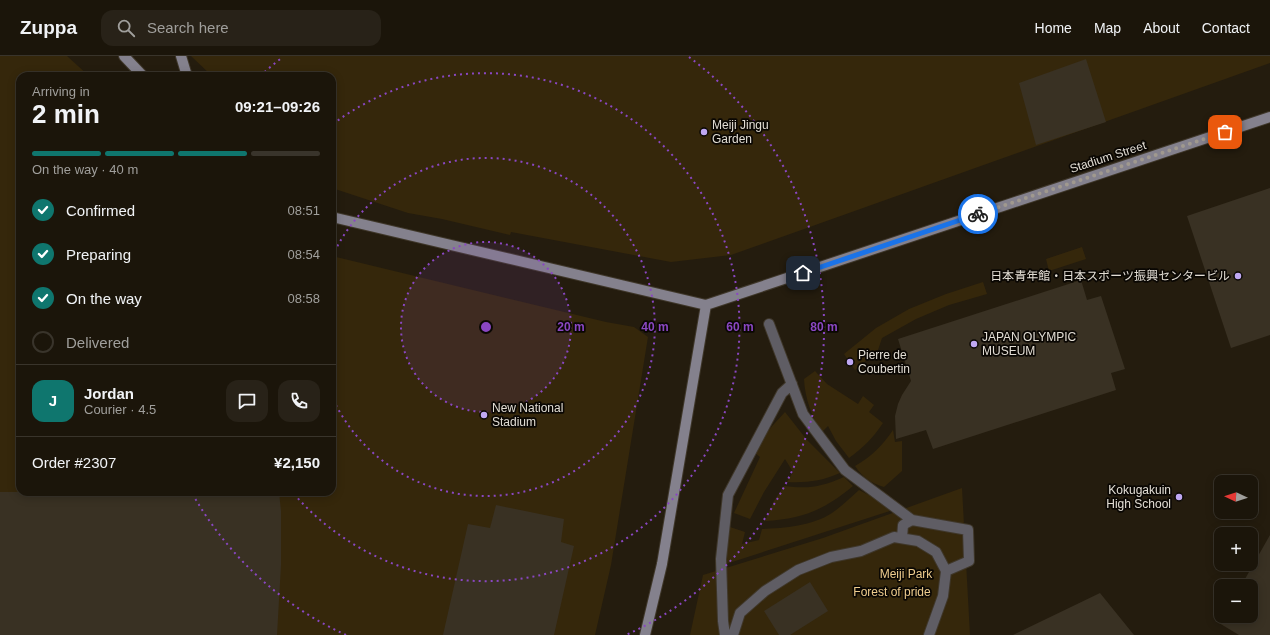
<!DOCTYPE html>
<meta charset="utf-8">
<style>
:root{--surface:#1b150a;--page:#282218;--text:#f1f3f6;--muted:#a09f9c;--line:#39342b;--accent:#0f766e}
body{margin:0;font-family:Helvetica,"Noto Sans JP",sans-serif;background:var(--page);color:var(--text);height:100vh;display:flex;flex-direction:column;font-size:15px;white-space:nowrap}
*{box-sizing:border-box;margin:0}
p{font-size:13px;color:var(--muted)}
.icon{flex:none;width:22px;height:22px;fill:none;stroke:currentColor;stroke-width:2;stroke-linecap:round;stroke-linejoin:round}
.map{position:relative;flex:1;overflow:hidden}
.drawer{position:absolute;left:16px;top:16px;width:320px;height:424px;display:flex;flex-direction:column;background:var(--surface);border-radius:12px;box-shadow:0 2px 10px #0003,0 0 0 1px var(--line)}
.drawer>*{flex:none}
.needle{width:26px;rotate:274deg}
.fabs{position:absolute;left:1214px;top:419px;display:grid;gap:8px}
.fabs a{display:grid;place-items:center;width:44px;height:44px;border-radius:8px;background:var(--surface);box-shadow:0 2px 10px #0003,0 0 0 1px var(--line);font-size:20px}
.pin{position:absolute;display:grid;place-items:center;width:34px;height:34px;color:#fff;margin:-17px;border-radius:8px;box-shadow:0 2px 6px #0006}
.courier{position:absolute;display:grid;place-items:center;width:40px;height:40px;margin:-20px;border:3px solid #1a73e8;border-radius:50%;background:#fff;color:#222;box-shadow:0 1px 5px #0007}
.head em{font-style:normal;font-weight:700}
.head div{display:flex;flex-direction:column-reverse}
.head{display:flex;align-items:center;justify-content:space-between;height:68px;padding:0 16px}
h1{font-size:26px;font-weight:700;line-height:30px}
.bar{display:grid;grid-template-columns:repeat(4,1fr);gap:6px 4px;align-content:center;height:48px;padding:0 16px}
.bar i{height:5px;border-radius:3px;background:var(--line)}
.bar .active{background:var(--accent)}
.bar p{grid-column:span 4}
.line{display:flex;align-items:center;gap:10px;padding:0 16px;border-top:1px solid var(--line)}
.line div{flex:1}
.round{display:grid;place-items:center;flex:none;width:42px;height:42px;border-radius:12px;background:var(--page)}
ol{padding:0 16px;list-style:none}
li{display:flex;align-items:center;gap:12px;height:44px}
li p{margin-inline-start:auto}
li .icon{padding:4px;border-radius:50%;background:var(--accent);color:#fff;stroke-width:4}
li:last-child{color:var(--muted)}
li i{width:22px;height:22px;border:2px solid var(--line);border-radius:50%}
header{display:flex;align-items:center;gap:24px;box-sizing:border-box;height:56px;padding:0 20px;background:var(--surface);border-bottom:1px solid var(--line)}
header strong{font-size:19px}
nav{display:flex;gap:22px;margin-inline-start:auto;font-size:14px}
.search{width:280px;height:36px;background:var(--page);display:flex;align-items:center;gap:10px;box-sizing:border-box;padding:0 14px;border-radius:12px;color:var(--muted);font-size:15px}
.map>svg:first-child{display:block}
.green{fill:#35270b}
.building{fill:#393123}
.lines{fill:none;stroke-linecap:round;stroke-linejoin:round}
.street-casing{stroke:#3f372a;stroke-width:12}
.secondary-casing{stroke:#3f372a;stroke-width:12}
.street{stroke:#5f5d64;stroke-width:10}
.secondary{stroke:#84818d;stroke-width:10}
.done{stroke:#a0998f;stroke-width:4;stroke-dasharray:0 7.2}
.route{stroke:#1a73e8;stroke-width:5}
.ring{fill:none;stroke:#8a47c2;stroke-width:2;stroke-dasharray:2 4}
.poi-dot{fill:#c0a8f3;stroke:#0a0703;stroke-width:1.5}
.labels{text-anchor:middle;stroke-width:3.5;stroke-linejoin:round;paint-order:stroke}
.poi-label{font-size:12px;fill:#e2ddd4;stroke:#0a0703;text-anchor:start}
.street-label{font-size:12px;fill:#e2ddd4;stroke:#0a0703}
.park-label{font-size:12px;fill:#efcd8e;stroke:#0a0703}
.centre{fill:#8a47c2;stroke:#0a0703;stroke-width:2}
.ring-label{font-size:12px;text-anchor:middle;font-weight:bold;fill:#8a47c2;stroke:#0a0703;stroke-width:3.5;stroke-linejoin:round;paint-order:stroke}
</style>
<header>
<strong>Zuppa</strong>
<div class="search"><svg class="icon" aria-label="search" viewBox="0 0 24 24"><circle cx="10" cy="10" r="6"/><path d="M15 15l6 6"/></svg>Search here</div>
<nav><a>Home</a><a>Map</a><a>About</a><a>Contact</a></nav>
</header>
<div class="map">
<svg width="1270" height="579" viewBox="0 0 1270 579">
<rect width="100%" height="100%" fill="#241c0e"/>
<path class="green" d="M 0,0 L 67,0 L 89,20 L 20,20 L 20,436 L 332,436 L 332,200 L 606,266 L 634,271 L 648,281 L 611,509 L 595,579 L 0,579 Z
M 191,0 L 1270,0 L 1270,7 L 731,199 L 671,206 L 511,176 L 510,179 L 442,163 L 408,157 L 332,132 L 332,20 L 212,20 Z
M 1082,191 L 1086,203 L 1049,215 L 1046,203 Z
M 983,226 L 987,238 L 949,249 L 916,263 L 882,282 L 878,294 L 855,314 L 844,298 L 876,272 L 909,253 L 946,238 Z
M 815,315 L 827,328 L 858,348 L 863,340 L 874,349 L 869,356 L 883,367 C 873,382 864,391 849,402 L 836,385 L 828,370 L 821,377 C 812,359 805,344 804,323 Z
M 785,356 L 807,384 L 840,417 C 822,425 806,427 787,426 L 793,416 L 785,403 L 764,436 L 750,463 L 734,457 L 760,401 L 754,396 L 763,380 Z
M 893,374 L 895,386 L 902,385 L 902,415 L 884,431 C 871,427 863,422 855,410 C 872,400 882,390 893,374 Z
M 844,421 L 853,430 C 824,454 803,463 765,465 L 774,445 L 784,430 C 809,433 821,431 844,421 Z
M 962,432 L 970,579 L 690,579 L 703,519 L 823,482 Z
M 859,434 L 896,453 L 726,508 L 727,483 L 730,471 L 745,476 L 742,488 L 759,484 L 762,473 C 785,472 812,470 832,457 C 842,450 850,442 859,434 Z"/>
<path class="building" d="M 1086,3 L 1106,66 L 1036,89 L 1019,27 Z
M 1270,132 L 1270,279 L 1231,292 L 1187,160 Z
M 1081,224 L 1087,244 L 1101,240 L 1125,313 L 1111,317 L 1116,334 L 933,393 L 926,374 L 896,383 L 895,360 L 898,348 L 902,339 L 911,325 L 898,283 Z
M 0,436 L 279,436 L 281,455 L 281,509 L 277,579 L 0,579 Z
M 496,449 L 564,463 L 561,486 L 574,490 L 554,579 L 443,579 L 468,468 L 490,472 Z
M 1270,479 L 1270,579 L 1239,579 L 1219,567 L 1223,560 L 1251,560 L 1251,530 L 1241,530 Z
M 810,526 L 828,555 L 790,579 L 779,579 L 764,555 Z
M 1100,537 L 1134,579 L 1013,579 Z"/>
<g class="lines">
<g class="street-casing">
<path id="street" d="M 769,268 L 803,358 L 845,414 L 912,464
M 902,482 L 903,469 L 912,464 L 968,474 L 969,505 L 946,515
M 725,579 L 723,565 L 721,503 L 728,439 L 782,337 L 792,328
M 733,579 L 740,557 L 765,535 L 798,514 L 831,501 L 861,495 L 894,481 L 918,485 L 936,496 L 946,515 L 943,540 L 929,579"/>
</g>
<g class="secondary-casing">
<path id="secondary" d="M 124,0 L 143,20
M 181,0 L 187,20
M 332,161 L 706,249 L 1270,61
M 645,579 L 662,508 L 706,249"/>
</g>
<use href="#street" class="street"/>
<use href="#secondary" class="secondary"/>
</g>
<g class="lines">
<path class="done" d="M 978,158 L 1225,76"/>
<path class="route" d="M 803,217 L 978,158"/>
</g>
<circle cx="486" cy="271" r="85" fill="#8a47c2" fill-opacity=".12"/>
<g class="ring">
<circle cx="486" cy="271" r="85"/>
<path d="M332 201A169 169 0 1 1 332 341"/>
<path d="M333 68A254 254 0 1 1 294 438"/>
<path d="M346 579A338 338 0 0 1 192 437M260 20A338 338 0 0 1 283 1M689 1A338 338 0 0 1 626 579"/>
</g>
<g class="poi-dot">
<circle cx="704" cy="76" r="4"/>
<circle cx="1238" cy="220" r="4"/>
<circle cx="974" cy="288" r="4"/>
<circle cx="850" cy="306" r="4"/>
<circle cx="484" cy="359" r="4"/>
<circle cx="1179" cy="441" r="4"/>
</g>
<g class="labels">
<g class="poi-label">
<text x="712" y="73">Meiji Jingu<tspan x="712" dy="14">Garden</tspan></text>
<text x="1230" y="224" text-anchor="end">日本青年館・日本スポーツ振興センタービル</text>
<text x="982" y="285">JAPAN OLYMPIC<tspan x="982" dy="14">MUSEUM</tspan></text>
<text x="858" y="303">Pierre de<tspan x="858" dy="14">Coubertin</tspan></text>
<text x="492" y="356">New National<tspan x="492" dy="14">Stadium</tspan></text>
<text x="1171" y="438" text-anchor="end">Kokugakuin<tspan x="1171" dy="14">High School</tspan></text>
</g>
<g class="street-label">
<text transform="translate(1108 101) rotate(-18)" y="4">Stadium Street</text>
</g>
<g class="park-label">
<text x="906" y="522">Meiji Park</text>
<text x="892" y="540">Forest of pride</text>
</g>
</g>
<circle cx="486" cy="271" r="6" class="centre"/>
<g class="ring-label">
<text x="571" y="275">20 m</text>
<text x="655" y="275">40 m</text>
<text x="740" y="275">60 m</text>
<text x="824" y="275">80 m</text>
</g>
</svg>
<div class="fabs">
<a><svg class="needle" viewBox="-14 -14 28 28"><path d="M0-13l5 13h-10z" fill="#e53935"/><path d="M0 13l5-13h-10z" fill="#a09f9c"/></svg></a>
<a>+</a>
<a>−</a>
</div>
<div class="pin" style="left:1225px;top:76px;background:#ea580c"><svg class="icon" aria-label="bag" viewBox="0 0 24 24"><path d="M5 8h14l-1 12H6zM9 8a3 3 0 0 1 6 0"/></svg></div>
<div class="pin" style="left:803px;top:217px;background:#1f2937"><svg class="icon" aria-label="home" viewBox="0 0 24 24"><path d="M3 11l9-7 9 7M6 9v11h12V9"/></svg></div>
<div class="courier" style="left:978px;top:158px"><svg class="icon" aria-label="bike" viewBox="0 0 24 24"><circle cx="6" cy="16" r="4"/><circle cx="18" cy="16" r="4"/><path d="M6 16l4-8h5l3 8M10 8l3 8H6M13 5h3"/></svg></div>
<section class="drawer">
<div class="head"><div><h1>2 min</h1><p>Arriving in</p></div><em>09:21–09:26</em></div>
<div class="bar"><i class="active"></i><i class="active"></i><i class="active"></i><i></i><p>On the way · 40 m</p></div>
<ol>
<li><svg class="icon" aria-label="check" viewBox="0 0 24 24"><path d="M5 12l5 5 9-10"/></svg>Confirmed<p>08:51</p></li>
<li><svg class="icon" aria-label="check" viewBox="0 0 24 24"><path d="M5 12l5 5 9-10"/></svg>Preparing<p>08:54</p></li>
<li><svg class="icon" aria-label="check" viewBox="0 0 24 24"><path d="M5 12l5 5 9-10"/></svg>On the way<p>08:58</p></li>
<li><i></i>Delivered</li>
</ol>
<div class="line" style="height:72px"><b class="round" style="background:var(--accent);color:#fff">J</b><div><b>Jordan</b><p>Courier · 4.5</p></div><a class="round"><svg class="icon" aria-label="chat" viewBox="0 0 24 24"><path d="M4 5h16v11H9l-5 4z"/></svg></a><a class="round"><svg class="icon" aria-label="phone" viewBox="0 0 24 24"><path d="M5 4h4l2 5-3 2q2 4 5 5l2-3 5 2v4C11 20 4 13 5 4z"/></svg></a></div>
<div class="line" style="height:52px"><div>Order #2307</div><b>¥2,150</b></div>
</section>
</div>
